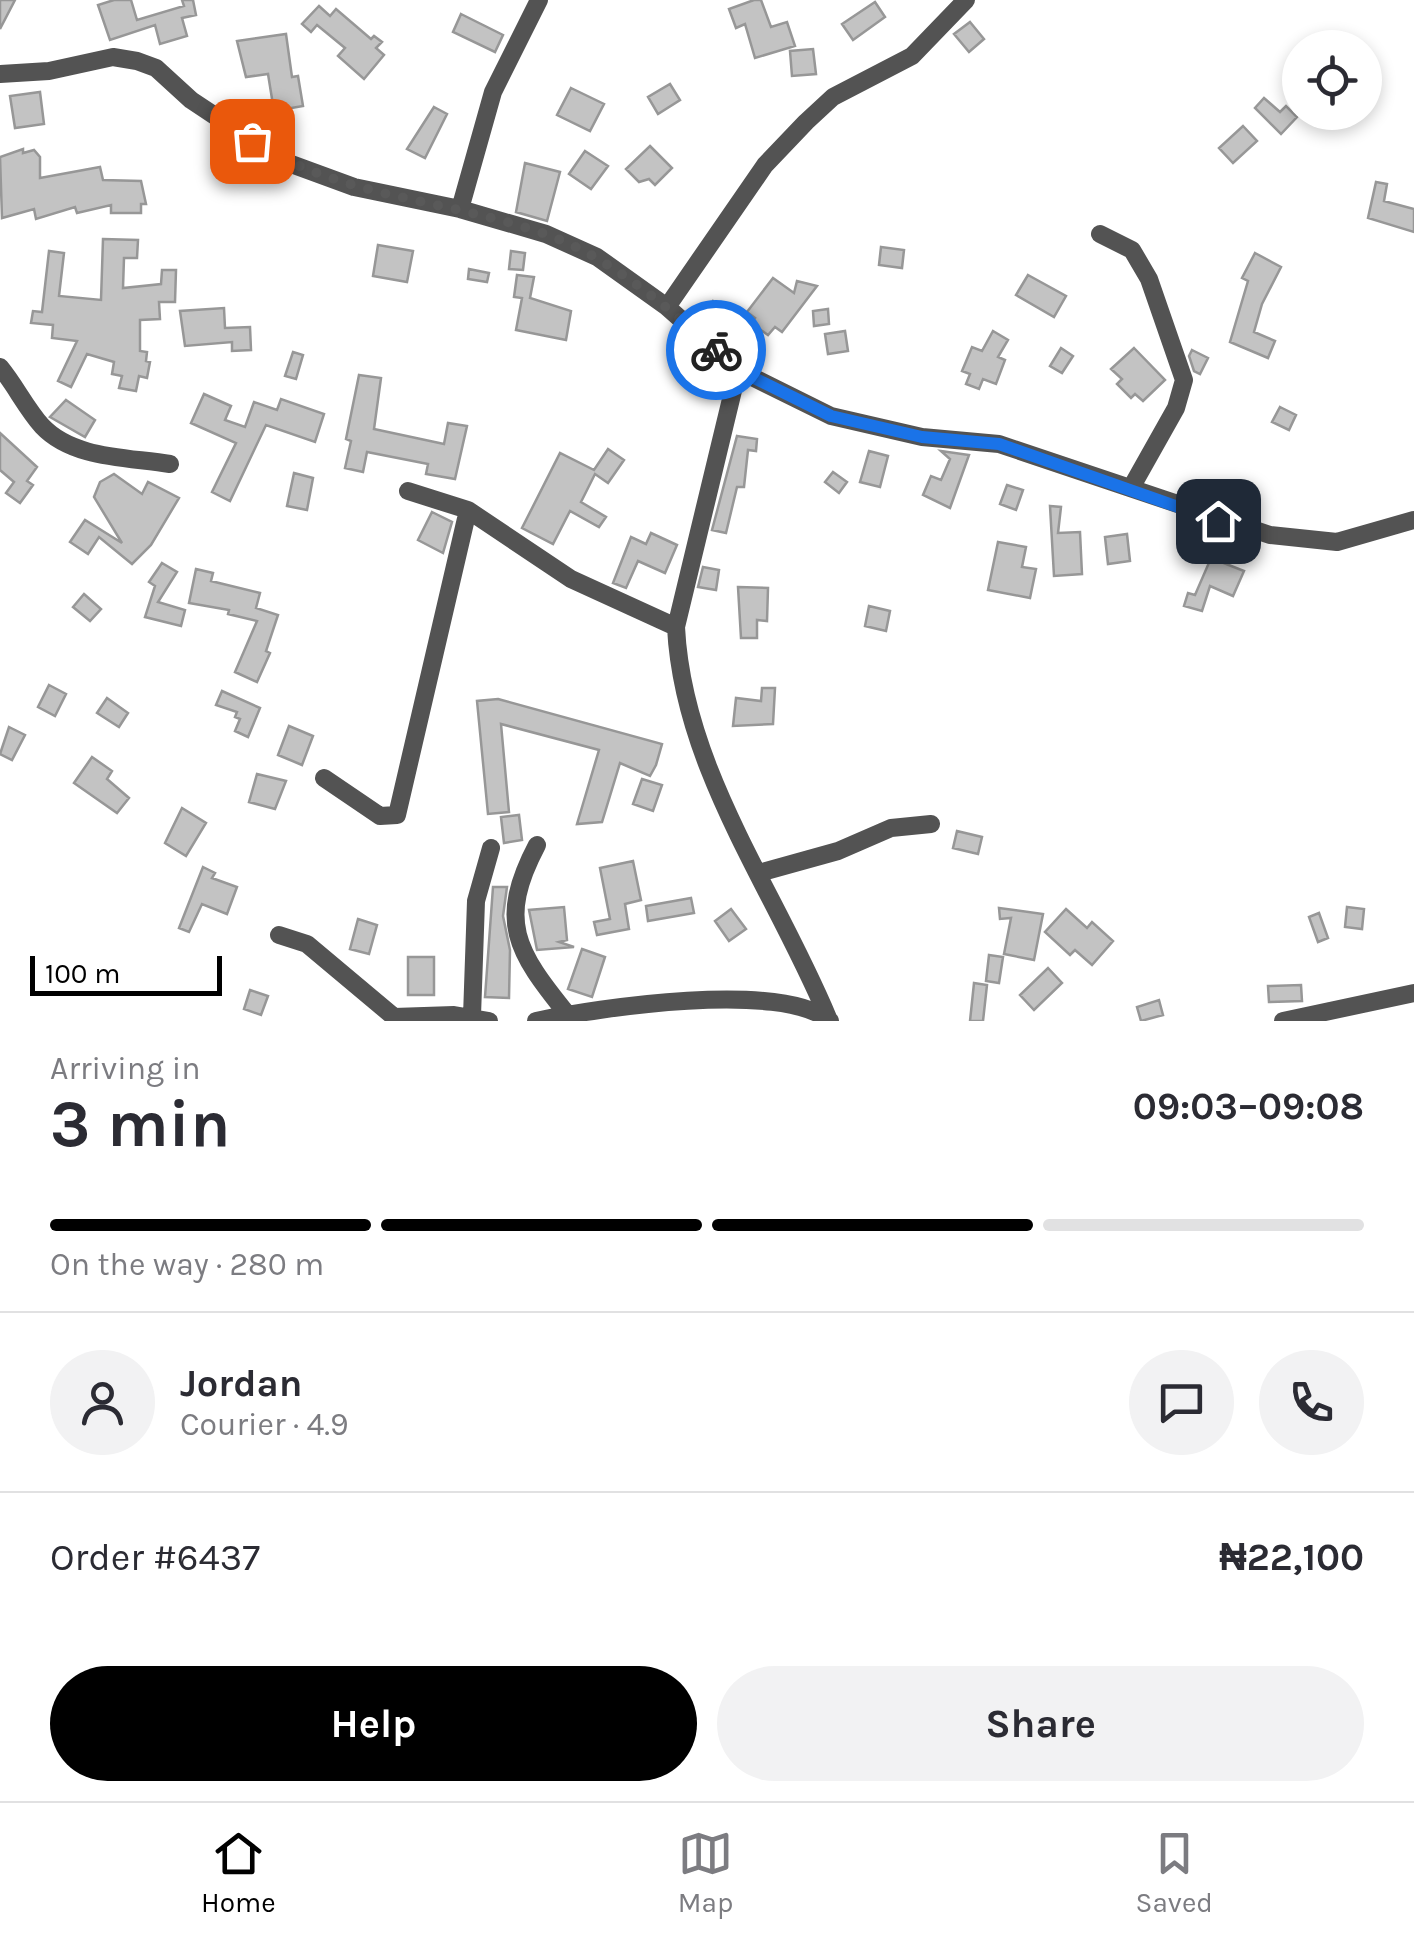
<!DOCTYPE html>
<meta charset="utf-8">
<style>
:root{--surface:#fff;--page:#f2f2f3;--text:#2b2b33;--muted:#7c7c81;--line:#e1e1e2;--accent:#000}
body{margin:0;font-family:Karla,sans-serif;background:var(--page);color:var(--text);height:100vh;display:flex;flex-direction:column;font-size:38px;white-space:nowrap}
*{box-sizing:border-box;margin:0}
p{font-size:32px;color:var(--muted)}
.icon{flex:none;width:55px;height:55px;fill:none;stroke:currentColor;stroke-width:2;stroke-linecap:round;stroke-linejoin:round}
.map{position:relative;height:1021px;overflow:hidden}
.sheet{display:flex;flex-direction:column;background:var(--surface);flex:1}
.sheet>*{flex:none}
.tools{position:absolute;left:1282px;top:30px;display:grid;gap:20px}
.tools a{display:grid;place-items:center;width:100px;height:100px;border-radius:50%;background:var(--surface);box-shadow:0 5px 15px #0003;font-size:50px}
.scale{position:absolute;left:30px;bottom:25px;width:192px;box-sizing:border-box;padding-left:10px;border:5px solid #000;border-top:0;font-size:28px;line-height:35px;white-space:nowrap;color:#000;-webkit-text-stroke:8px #fff;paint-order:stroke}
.pin{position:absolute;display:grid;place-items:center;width:85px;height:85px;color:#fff;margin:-42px;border-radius:20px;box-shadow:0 5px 15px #0006}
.courier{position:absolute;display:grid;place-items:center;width:100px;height:100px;margin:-50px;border:8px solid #1a73e8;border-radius:50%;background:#fff;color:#222;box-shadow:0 2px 12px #0007}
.overview em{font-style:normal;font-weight:700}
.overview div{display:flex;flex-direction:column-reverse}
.overview{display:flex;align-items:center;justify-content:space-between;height:170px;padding:0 50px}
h1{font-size:65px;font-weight:700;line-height:75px}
.bar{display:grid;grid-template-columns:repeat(4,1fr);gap:15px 10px;align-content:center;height:120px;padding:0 50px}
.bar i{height:12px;border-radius:8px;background:var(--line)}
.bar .selected{background:var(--accent)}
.bar p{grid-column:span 4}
.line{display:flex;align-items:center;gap:25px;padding:0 50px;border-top:2px solid var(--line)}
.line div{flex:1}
.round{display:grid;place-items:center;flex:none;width:105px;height:105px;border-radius:52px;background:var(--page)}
.button{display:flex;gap:20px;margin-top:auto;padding:20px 50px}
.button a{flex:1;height:115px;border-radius:60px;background:var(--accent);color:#fff;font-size:40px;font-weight:700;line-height:115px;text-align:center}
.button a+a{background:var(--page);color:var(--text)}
.menu{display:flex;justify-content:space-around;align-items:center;height:140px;border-top:2px solid var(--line);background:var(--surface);font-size:28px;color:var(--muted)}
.menu a{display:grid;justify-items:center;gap:5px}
.menu .selected{color:var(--accent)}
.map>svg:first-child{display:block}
.building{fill:#c3c3c3;stroke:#979797;stroke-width:2.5}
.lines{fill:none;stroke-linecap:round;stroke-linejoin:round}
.minor{stroke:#535353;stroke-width:18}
.done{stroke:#595959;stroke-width:10;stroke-dasharray:0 18}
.route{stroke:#1a73e8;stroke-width:12}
</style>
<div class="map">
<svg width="1414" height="1021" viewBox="0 0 1414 1021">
<rect width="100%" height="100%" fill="#fff"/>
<path class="building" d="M 0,0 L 15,0 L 0,29 Z
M 114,0 L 131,0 L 137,20 L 184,6 L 182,0 L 193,0 L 196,15 L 182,18 L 187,36 L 160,44 L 155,25 L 110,40 L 98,5 Z
M 754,0 L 761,0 L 771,27 L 787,22 L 795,46 L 755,58 L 745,24 L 736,28 L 729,9 Z
M 875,2 L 885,17 L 853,40 L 842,24 Z
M 319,6 L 330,16 L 336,9 L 371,39 L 374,36 L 382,42 L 376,48 L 384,55 L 364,79 L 338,56 L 345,48 L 317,25 L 311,32 L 302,24 Z
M 461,14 L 503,35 L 495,52 L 453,32 Z
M 970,22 L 984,39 L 969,52 L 954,34 Z
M 286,34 L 292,77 L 298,76 L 303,106 L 274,111 L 268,74 L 246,77 L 237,41 Z
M 813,49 L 816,74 L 792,76 L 790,51 Z
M 670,84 L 680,100 L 658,114 L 648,97 Z
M 571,88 L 604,104 L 590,131 L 557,115 Z
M 40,92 L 44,124 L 15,128 L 10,96 Z
M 1264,98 L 1280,112 L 1286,106 L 1297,117 L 1281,134 L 1255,108 Z
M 434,107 L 447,114 L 425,158 L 407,149 Z
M 1243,126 L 1257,141 L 1233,163 L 1219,148 Z
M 650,146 L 672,168 L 655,185 L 649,179 L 639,182 L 626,169 Z
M 23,149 L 23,153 L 34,150 L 40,157 L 40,178 L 100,167 L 103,180 L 141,181 L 146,204 L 141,204 L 141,213 L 111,213 L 111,205 L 77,213 L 75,207 L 36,219 L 34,209 L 2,218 L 0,157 Z
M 585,151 L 608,166 L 591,189 L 569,174 Z
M 525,163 L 560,172 L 547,221 L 516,212 Z
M 1376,182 L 1387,184 L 1384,201 L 1414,209 L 1414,232 L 1368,218 Z
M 103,239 L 138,240 L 137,258 L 124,258 L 123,288 L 161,284 L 162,270 L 176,270 L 175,302 L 159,302 L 160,319 L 140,320 L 140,351 L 147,352 L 146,361 L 150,362 L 147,378 L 139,376 L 136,391 L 119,388 L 122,376 L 112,374 L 114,362 L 87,354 L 71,387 L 58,381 L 77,341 L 52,338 L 53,325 L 31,323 L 33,311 L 42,312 L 49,251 L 64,253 L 59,296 L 101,300 Z
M 378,245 L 413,251 L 407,282 L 373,276 Z
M 881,247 L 904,250 L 902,268 L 879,265 Z
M 511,251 L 525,253 L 523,270 L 509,269 Z
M 1255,253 L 1281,267 L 1262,304 L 1254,332 L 1275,341 L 1268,358 L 1230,342 L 1248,281 L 1242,278 Z
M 469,269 L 489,273 L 487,282 L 468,279 Z
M 517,275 L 534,277 L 530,298 L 571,311 L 566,340 L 516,330 L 522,298 L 514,297 Z
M 1028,275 L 1066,296 L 1054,317 L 1016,295 Z
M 773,278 L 794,293 L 797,281 L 817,286 L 782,332 L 775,327 L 768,335 L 751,323 L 755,318 L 747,312 Z
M 713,301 L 732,315 L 726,324 L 720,325 L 704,314 Z
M 224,308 L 225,328 L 250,327 L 251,350 L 232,351 L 232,342 L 185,346 L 180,311 Z
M 828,309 L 829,324 L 814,326 L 813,311 Z
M 845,331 L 848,351 L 828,354 L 825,334 Z
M 993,331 L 1008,340 L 998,357 L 1005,360 L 996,384 L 983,379 L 979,389 L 966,384 L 970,374 L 962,371 L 972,347 L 982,351 Z
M 1061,348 L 1073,356 L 1062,373 L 1050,366 Z
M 1134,348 L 1165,380 L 1143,401 L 1135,394 L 1131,398 L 1117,384 L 1122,379 L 1111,369 Z
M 1192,350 L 1208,358 L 1200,374 L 1194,371 L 1189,356 Z
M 293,352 L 303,355 L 296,379 L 285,376 Z
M 359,375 L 381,378 L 374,429 L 444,444 L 448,423 L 467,426 L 455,479 L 426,474 L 428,464 L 367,452 L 363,472 L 345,468 L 351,441 L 346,439 Z
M 204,394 L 231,406 L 225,420 L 245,427 L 254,402 L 277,410 L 281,399 L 324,414 L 315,442 L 266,425 L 230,501 L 212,492 L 236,443 L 191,423 Z
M 66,400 L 95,420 L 85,437 L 50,417 Z
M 1280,407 L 1296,415 L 1289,430 L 1272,422 Z
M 0,433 L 37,467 L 27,481 L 33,485 L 20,503 L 6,493 L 14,482 L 0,470 Z
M 737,436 L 757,439 L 756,451 L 748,450 L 744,487 L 737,487 L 726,533 L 712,530 Z
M 608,449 L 624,460 L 608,483 L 595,474 L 581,502 L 606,517 L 599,527 L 570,511 L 553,544 L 522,528 L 560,453 L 594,470 Z
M 869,451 L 888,456 L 880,487 L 860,482 Z
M 941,451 L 969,455 L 950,508 L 923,495 L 931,476 L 941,480 L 950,459 Z
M 833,472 L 847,482 L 839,493 L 825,482 Z
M 294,473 L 313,478 L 307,510 L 287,506 Z
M 114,474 L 142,494 L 148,482 L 179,498 L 151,545 L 132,564 L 99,537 L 88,554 L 70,542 L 85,520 L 122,543 L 94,497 L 100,482 Z
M 1007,485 L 1023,490 L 1016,510 L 1000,504 Z
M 1050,506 L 1061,507 L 1058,533 L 1080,532 L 1082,574 L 1054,576 Z
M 432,512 L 452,522 L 443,553 L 418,540 Z
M 651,533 L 677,545 L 665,573 L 638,561 L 626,588 L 613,583 L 631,537 L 646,544 Z
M 1127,534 L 1130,561 L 1108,564 L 1105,537 Z
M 998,542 L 1026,547 L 1022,567 L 1036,569 L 1030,598 L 988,590 Z
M 1211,558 L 1244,571 L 1233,596 L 1210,586 L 1202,611 L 1184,606 L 1188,593 L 1195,595 Z
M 162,563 L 177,572 L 158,602 L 185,610 L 181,626 L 145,617 L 155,586 L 149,582 Z
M 703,567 L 719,570 L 716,590 L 698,587 Z
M 196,569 L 213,573 L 211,581 L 260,593 L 256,608 L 278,615 L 266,651 L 270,653 L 257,682 L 235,672 L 257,621 L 228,614 L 229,610 L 189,603 Z
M 738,587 L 768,588 L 767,621 L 757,620 L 757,638 L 741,638 Z
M 84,594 L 101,609 L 90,621 L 73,607 Z
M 869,606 L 890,611 L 886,631 L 865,626 Z
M 49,685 L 66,694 L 55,716 L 38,707 Z
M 762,688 L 775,688 L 773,724 L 733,726 L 736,698 L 761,701 Z
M 222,691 L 260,708 L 248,737 L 235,731 L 240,719 L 235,717 L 237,712 L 216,705 Z
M 107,698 L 128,713 L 119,727 L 97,713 Z
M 498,699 L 662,744 L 656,765 L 650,776 L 620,763 L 602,822 L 577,824 L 599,750 L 501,724 L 509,812 L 488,814 L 477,701 Z
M 289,726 L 313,736 L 302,765 L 278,755 Z
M 9,727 L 25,735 L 12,760 L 0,754 Z
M 92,757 L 112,771 L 107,779 L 129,798 L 117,813 L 74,783 Z
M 257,774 L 286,781 L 275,809 L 249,802 Z
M 642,779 L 662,785 L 653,811 L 633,804 Z
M 182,808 L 206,823 L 186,856 L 165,843 Z
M 519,815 L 522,840 L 504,843 L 501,817 Z
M 957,831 L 982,837 L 978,854 L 953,848 Z
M 633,861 L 641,900 L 625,904 L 629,929 L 597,935 L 594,922 L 610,919 L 600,868 Z
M 203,867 L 215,873 L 212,878 L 237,887 L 227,914 L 202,904 L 189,932 L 179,928 Z
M 493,887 L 507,887 L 503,916 L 510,950 L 509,998 L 485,997 Z
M 691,898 L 694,913 L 648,921 L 646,906 Z
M 564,907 L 567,940 L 559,942 L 574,947 L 537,950 L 529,910 Z
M 1347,907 L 1364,909 L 1362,929 L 1345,927 Z
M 999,908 L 1043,914 L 1034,960 L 1004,954 L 1011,918 L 1000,919 Z
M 731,909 L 746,929 L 729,941 L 715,921 Z
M 1066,909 L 1087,928 L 1092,922 L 1113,941 L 1092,965 L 1075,950 L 1070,955 L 1045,932 Z
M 1319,913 L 1328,938 L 1318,942 L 1309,917 Z
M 358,919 L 377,925 L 369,954 L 350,949 Z
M 582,949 L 605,957 L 592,997 L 568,989 Z
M 989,955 L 1003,957 L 999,983 L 986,981 Z
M 408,957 L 434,957 L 434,995 L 408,995 Z
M 1048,968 L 1062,983 L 1034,1010 L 1020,995 Z
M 974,983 L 987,985 L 983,1021 L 970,1021 Z
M 1301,985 L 1302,1001 L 1269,1002 L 1268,986 Z
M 250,990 L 268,996 L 261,1015 L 244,1009 Z
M 1159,1000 L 1163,1015 L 1141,1021 L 1137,1007 Z"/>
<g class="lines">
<path class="minor" d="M 0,74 L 49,71 L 113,57 L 137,61 L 156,68 L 191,100 L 283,161 L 354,187 L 460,209 L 546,234 L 597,257 L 667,307 L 738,370 L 831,416 L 922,437 L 999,444 L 1270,535 L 1337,542 L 1414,520
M 460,209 L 493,92 L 539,0
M 1100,234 L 1132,250 L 1149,279 L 1184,380 L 1176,408 L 1131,488
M 667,307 L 765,165 L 806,122 L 833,97 L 912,56 L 966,0
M 0,367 C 15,385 26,408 42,426 C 73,459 128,457 170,464
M 738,370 L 676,627 C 683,769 775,890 828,1018
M 408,491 L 468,510 L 571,579 L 676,627
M 324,778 L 380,816 L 397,815 L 468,510
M 537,845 C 497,921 516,951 567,1014
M 759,873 L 838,851 L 891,828 L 931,824
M 279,935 L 307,944 L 394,1017 L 454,1015 L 489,1021
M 472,1016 L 476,901 L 491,848
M 536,1021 C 597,1008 781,980 830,1021
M 1283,1021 L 1414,993"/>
</g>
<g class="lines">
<path class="done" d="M 252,141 C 341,198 447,199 545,234 C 610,257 664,305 716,350"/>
<path class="route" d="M 716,350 L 738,370 L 831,416 L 922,437 L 999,444 L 1218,521"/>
</g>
</svg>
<div class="tools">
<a><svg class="icon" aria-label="locate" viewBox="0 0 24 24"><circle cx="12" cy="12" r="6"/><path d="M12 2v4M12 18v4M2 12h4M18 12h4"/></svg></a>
</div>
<div class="scale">100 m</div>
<div class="pin" style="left:252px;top:141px;background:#ea580c"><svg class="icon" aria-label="bag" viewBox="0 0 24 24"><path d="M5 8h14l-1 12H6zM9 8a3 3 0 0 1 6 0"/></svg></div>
<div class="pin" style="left:1218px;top:521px;background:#1f2937"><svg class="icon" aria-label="home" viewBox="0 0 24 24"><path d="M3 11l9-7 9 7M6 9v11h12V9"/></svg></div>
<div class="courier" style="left:716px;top:350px"><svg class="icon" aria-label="bike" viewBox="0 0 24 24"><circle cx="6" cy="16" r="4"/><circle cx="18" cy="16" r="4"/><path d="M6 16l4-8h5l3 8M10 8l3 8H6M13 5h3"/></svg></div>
</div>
<section class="sheet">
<div class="overview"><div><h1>3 min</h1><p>Arriving in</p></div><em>09:03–09:08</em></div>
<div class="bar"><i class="selected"></i><i class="selected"></i><i class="selected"></i><i></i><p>On the way · 280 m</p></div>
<div class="line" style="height:180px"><a class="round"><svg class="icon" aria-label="person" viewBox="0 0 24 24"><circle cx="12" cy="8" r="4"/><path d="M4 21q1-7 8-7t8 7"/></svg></a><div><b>Jordan</b><p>Courier · 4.9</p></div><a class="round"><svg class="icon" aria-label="chat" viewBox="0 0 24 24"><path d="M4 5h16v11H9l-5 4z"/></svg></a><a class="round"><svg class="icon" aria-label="phone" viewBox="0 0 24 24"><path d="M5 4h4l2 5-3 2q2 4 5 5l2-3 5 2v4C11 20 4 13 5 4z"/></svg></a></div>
<div class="line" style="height:130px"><div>Order #6437</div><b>₦22,100</b></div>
<div class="button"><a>Help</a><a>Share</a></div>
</section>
<nav class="menu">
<a class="selected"><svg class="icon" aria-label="home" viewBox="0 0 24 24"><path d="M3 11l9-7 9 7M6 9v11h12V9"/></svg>Home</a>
<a><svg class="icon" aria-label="map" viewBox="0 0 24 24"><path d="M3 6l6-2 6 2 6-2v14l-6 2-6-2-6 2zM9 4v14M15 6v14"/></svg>Map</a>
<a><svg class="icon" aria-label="saved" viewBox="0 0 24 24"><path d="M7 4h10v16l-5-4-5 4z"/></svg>Saved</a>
</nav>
